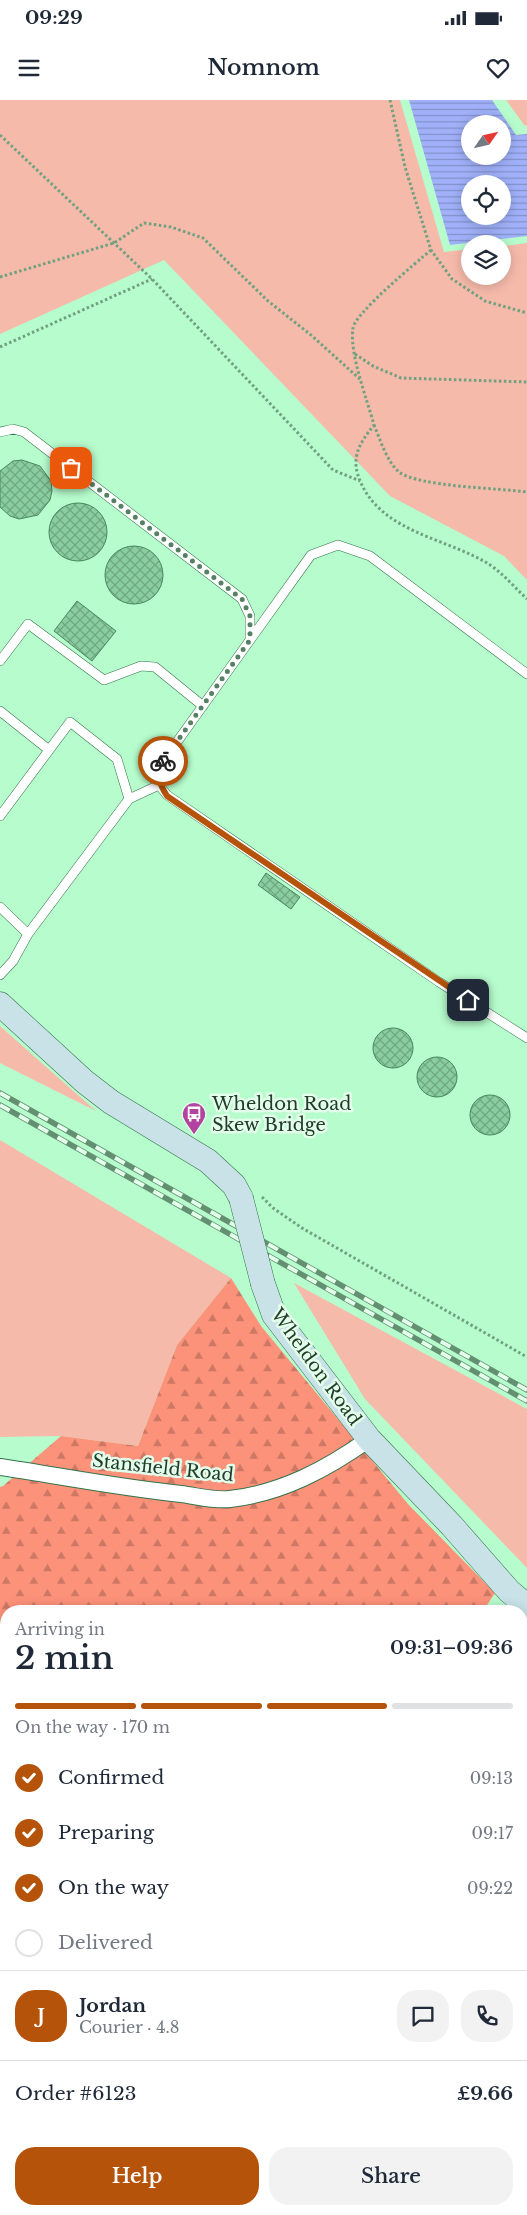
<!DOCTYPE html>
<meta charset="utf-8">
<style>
:root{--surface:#fff;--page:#f2f2f3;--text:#1f2937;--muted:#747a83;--line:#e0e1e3;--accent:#b45309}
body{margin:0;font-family:"Libre Baskerville",serif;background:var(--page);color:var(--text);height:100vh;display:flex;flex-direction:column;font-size:19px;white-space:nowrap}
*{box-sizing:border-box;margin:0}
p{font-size:16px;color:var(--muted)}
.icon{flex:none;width:28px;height:28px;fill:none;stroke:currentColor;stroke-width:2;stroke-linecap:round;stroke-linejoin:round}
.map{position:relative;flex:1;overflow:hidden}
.sheet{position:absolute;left:0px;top:1505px;width:528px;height:610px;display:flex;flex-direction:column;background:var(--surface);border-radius:20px 20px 0 0;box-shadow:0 2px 12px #0003}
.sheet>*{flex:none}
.needle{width:32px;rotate:56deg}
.tools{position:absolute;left:461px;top:15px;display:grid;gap:10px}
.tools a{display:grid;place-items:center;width:50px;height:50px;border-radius:50%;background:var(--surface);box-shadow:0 2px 12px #0003;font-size:25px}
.pin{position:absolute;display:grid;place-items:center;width:42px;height:42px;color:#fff;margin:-21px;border-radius:10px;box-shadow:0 2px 8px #0006}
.courier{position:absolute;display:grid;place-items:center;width:50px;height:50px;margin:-25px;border:4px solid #b45309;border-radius:50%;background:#fff;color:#222;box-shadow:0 1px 6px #0007}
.head em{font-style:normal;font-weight:600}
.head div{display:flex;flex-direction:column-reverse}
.head{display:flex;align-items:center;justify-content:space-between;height:85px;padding:0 15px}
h1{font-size:32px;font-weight:600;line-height:38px}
.bar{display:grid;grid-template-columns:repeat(4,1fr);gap:8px 5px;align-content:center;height:60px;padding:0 15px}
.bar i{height:6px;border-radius:4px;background:var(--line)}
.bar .selected{background:var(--accent)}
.bar p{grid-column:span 4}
.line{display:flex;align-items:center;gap:12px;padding:0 15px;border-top:1px solid var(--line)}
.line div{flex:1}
.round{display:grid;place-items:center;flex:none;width:52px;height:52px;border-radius:20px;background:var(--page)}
ol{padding:0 15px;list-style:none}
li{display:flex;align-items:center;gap:15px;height:55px}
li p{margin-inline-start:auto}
li .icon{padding:5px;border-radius:50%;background:var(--accent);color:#fff;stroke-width:4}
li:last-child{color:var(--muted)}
li i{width:28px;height:28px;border:2px solid var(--line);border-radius:50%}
.primary-button{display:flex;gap:10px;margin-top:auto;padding:10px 15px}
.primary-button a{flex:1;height:58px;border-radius:20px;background:var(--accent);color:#fff;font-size:20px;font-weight:600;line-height:58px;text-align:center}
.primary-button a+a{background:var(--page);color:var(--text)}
.status{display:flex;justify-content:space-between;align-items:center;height:35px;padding:0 25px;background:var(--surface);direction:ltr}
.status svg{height:14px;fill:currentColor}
header{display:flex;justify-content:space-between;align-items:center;height:65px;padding:0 15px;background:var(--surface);font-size:22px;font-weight:600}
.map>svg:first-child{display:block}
.grass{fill:#f6baab}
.forest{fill:url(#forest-firs)}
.water{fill:url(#water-rules);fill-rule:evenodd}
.building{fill:url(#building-cross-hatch);stroke:#47885e}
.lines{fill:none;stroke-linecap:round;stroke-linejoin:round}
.lane-casing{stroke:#32734a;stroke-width:10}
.street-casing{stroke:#32734a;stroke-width:18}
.secondary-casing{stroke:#32734a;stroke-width:25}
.path{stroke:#70a17f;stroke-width:3;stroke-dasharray:2.5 2.5;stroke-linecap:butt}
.lane{stroke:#fff;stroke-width:9}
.street{stroke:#fff;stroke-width:16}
.secondary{stroke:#c8e2e8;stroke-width:24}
.rail-casing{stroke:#629070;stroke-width:5.5}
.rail{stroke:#e3feea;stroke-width:4;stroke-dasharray:11;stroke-linecap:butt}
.secondary-bridge-casing{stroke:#32734a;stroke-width:25;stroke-linecap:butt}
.secondary-bridge{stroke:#c8e2e8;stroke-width:24}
.done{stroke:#568063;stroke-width:5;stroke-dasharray:0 9}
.route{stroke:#b45309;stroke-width:6}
.labels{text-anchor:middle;stroke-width:5;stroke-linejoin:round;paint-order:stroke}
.poi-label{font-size:18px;fill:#213d2a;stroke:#e3feea;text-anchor:start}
.street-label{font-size:18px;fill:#213d2a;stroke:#e3feea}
</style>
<div class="status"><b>09:29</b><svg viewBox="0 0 49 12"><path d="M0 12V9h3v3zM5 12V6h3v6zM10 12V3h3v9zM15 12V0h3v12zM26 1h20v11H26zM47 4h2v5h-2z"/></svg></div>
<header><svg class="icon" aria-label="menu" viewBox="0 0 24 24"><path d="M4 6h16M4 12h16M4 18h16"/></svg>Nomnom<svg class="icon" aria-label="heart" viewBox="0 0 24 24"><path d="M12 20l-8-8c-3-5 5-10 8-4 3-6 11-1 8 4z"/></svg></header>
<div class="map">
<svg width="527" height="2115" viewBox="0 0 527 2115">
<defs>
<pattern id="forest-firs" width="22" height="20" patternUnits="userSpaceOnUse" patternTransform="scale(1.25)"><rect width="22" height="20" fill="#fd927a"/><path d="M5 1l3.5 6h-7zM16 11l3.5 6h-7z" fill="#cc7864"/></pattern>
<pattern id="water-rules" width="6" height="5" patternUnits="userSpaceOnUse" patternTransform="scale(1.25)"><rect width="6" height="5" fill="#a0b1fa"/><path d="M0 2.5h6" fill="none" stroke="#8291cb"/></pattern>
<pattern id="building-cross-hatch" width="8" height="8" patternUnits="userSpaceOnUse" patternTransform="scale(1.25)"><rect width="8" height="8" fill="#8acd9f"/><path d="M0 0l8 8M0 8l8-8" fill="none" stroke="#70a882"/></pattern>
</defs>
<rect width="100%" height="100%" fill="#b7fccc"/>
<path class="grass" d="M 0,0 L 400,0 L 444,152 L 470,149 L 470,176 L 502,176 L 503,146 L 527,143 L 527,480 L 504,456 L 390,396 L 164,160 L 0,234 Z
M 506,0 L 527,0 L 527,25 L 525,26 Z
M 0,926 L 96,1011 L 0,963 Z
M 0,1040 L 231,1178 L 177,1245 L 138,1346 L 61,1336 L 0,1337 Z
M 294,1183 L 527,1309 L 527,1468 L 365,1299 Z
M 521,1626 L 527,1630 L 527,1714 L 521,1709 Z"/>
<path class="forest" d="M 231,1178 L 261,1226 L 408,1404 L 495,1493 L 483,1511 L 6,1511 L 6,1557 L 0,1561 L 0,1387 L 3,1386 L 61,1336 L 138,1346 L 177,1245 Z
M 6,1988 L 6,2031 L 0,2039 L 0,1996 Z"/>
<path class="water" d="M 409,0 L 492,0 L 516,35 L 527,34 L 527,136 L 450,145 ZM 470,24 L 502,24 L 502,56 L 470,56 ZM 470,84 L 502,84 L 502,116 L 470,116 Z"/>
<path class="building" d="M 22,360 L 40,366 L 51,381 L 52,391 L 50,400 L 38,415 L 19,419 L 10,416 L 0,407 L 0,371 L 13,361 Z
M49 432a29 29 0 1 1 58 0a29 29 0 1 1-58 0Z
M105 475a29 29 0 1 1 58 0a29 29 0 1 1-58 0Z
M 77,501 L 116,531 L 92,561 L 54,531 Z
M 266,773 L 300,797 L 291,809 L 258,785 Z
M373 948a20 20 0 1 1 40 0a20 20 0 1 1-40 0Z
M417 977a20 20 0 1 1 40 0a20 20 0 1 1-40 0Z
M470 1015a20 20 0 1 1 40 0a20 20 0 1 1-40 0Z
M 521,1535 L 527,1540 L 527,1566 L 521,1562 Z
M 4,1695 L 6,1700 L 6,1737 L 0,1726 L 0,1697 Z
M 0,1923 L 6,1927 L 6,1939 L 0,1947 Z"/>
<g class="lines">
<g class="lane-casing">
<path id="lane" d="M 0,332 L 13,329 L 24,332 L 242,499 L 250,516 L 250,540
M 0,561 L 28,524 L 104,580 L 141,566 L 155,567 L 203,606
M 0,611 L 49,650
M 159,685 L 159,667 L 311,455 L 338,445 L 370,456 L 527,574
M 0,716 L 70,622 L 117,659 L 129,699
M 0,807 L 28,834
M 0,875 L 13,861 L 28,834 L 129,699 L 159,685 L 167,695 L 439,882 L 527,938
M 0,1889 L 6,1894"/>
</g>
<g class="street-casing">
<path id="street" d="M 0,1367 C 60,1376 121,1388 181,1394 C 197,1396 215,1401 230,1399 C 282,1393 327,1369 369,1339"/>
</g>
<g class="secondary-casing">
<path id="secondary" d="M 0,904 L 85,982 L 111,1002 L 208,1061 L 234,1085 L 241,1098
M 263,1184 L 274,1215 L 369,1339 L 452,1426 L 509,1491 L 527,1506"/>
</g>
<path class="path" d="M 390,0 L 405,67 L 431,150 L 452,179 L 485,201 L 527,213
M 0,35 L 152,179 L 333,370 L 360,381
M 431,150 C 417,162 355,213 353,228 C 349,253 367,299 374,325 C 358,345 350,359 361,383 C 383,432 445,438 487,463 C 502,472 514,487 527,499
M 0,177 L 114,143 L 144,123 L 171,127 L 203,138 L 268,201 L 311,235 L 362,281
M 0,247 L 152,179
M 355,254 L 373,266 L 401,278 L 527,282
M 374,325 C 380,339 387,362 399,372 C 419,387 499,388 527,392
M 262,1097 L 273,1108 L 302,1128 L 527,1257"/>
<use href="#lane" class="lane"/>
<use href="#street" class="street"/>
<use href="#secondary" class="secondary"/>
<g class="rail-casing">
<path id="rail" d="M 0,993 L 527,1290
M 0,1005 L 527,1301"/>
</g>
<use href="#rail" class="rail"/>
<g class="secondary-bridge-casing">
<path id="secondary-bridge" d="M 241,1098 L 263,1184"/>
</g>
<use href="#secondary-bridge" class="secondary-bridge"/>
</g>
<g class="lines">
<path class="done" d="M 71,368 L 242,499 L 250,516 L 250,540 L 163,661"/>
<path class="route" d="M 163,661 C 155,673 160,685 167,696 L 468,900"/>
</g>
<defs>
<g id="bus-pin" transform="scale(1.25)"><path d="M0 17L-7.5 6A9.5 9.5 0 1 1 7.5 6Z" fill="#b243a1" stroke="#e3feea"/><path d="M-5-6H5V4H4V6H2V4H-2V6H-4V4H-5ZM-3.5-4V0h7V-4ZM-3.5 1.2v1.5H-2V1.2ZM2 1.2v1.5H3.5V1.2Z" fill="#fff"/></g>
</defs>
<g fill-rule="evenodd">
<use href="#bus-pin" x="194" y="1014"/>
</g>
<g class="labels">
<g class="poi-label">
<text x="212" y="1010">Wheldon Road<tspan x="212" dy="21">Skew Bridge</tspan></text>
</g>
<g class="street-label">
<text transform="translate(316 1267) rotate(54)" y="6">Wheldon Road</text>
<text transform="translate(163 1368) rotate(6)" y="6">Stansfield Road</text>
</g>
</g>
</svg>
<div class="tools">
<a><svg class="needle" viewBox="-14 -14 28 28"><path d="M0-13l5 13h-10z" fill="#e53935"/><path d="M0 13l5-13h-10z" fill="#747a83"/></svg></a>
<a><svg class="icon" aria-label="locate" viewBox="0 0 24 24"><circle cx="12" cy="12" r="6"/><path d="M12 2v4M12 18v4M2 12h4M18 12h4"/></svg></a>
<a><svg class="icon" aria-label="layers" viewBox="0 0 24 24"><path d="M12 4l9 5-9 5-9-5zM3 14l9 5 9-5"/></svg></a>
</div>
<div class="pin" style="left:71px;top:368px;background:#ea580c"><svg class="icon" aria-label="bag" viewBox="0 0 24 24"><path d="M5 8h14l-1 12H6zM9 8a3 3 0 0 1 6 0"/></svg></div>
<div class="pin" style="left:468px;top:900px;background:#1f2937"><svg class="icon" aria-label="home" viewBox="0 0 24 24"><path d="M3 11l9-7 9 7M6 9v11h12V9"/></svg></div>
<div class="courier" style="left:163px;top:661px"><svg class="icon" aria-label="bike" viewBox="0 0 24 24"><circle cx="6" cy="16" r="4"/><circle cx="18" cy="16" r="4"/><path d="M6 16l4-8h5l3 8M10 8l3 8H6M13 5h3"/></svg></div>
<section class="sheet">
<div class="head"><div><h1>2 min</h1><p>Arriving in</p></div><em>09:31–09:36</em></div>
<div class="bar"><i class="selected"></i><i class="selected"></i><i class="selected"></i><i></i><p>On the way · 170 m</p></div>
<ol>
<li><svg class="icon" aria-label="check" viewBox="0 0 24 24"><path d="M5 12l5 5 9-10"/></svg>Confirmed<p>09:13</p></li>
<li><svg class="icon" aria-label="check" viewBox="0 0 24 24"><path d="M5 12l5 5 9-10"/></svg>Preparing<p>09:17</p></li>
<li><svg class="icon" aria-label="check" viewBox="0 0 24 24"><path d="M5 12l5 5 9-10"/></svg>On the way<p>09:22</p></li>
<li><i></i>Delivered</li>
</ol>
<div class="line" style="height:90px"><b class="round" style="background:var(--accent);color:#fff">J</b><div><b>Jordan</b><p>Courier · 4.8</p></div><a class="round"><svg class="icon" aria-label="chat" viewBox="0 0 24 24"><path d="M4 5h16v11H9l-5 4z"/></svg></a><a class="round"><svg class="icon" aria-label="phone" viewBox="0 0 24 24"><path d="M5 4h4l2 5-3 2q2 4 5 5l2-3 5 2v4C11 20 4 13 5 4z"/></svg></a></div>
<div class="line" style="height:65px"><div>Order #6123</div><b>£9.66</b></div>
<div class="primary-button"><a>Help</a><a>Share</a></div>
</section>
</div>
